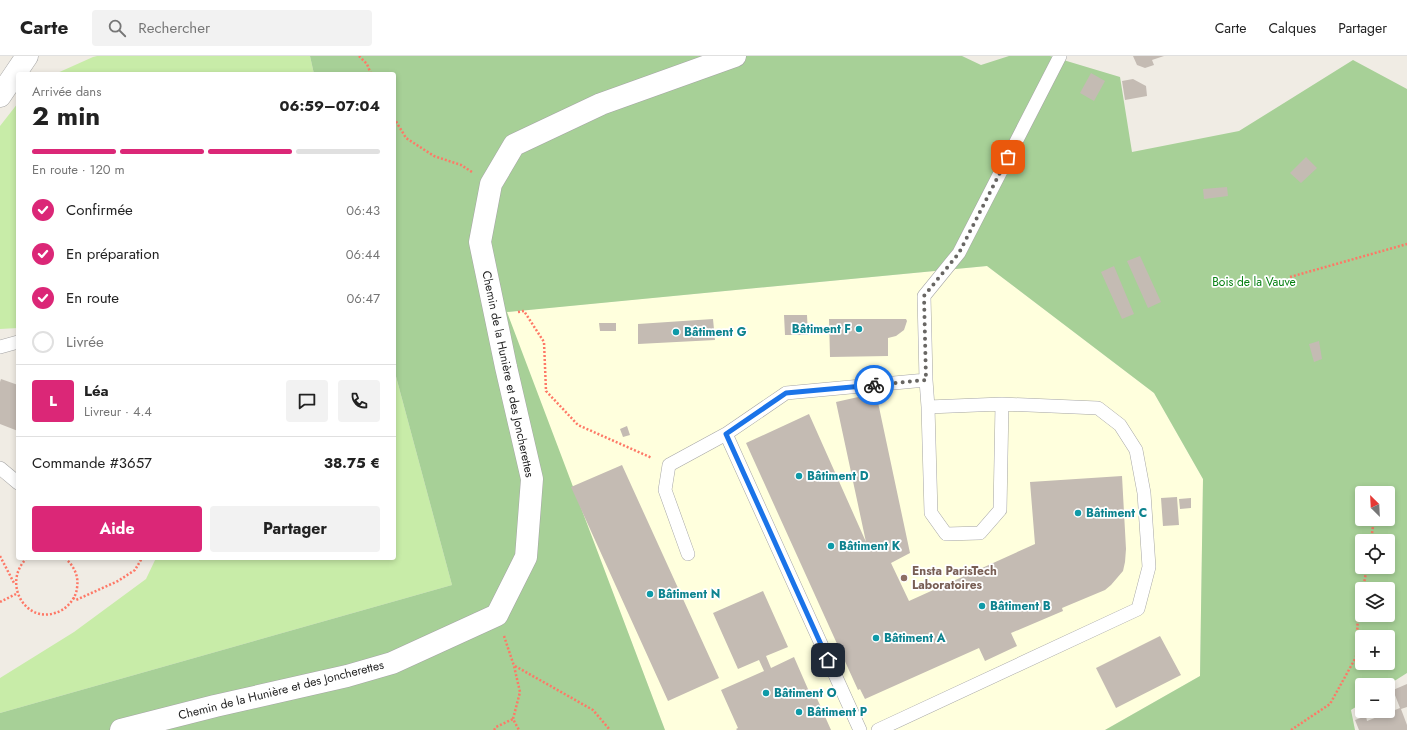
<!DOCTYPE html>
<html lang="fr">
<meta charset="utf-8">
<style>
:root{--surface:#fff;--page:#f2f2f2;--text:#222;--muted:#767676;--line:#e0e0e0;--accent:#db2777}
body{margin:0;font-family:Jost,sans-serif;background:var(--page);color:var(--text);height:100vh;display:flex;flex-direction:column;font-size:15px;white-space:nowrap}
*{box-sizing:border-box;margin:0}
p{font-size:13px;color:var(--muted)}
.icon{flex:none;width:22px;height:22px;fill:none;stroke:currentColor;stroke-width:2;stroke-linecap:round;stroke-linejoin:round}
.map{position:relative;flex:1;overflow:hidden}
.drawer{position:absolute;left:16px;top:16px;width:380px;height:488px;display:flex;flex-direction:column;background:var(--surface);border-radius:4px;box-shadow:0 2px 6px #0003}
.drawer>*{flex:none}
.needle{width:26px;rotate:336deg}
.buttons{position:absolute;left:1355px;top:430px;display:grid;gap:8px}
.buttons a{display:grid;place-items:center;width:40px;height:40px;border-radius:4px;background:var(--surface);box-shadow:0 2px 6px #0003;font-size:20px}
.pin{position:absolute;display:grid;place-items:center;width:34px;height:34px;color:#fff;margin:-17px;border-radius:8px;box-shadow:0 2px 6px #0006}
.courier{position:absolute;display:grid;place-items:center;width:40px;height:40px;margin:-20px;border:3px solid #1a73e8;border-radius:50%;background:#fff;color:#222;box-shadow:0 1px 5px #0007}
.headline em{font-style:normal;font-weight:700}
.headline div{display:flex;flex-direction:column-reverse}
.headline{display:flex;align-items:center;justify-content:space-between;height:68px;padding:0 16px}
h1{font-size:26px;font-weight:700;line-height:30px}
.bar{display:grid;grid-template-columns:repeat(4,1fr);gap:6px 4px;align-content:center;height:48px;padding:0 16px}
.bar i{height:5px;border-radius:3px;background:var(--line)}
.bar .active{background:var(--accent)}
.bar p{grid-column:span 4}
.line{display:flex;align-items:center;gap:10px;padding:0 16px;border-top:1px solid var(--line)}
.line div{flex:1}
.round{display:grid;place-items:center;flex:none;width:42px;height:42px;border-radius:4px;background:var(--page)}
ol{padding:0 16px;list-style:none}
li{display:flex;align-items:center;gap:12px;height:44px}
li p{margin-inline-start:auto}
li .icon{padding:4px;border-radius:50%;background:var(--accent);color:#fff;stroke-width:4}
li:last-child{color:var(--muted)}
li i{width:22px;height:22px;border:2px solid var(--line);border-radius:50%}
.cta{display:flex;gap:8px;margin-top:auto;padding:8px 16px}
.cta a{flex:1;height:46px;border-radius:4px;background:var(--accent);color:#fff;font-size:16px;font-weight:700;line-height:46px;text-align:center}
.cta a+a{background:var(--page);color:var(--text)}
header{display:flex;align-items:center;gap:24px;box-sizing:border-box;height:56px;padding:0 20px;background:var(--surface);border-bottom:1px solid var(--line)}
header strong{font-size:19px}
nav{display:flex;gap:22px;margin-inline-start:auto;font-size:14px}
.search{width:280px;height:36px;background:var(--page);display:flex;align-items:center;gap:10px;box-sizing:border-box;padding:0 14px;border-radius:4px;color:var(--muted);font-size:15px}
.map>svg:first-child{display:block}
.education{fill:#ffd}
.grass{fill:#c8eca8}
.forest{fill:#a7d097;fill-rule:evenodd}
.building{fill:#c4bbb3}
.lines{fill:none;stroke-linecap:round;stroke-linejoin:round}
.service-casing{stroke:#a5a5a5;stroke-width:14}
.minor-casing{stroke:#a5a5a5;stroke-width:23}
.path{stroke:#fe7866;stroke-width:2.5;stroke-dasharray:2 2;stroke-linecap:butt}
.service{stroke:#fff;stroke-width:13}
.minor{stroke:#fff;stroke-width:22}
.done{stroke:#686663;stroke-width:4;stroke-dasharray:0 7.2}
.route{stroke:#1a73e8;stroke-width:5}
.culture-dot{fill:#0f9aa8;stroke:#fff;stroke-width:1.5}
.education-dot{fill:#8d6e63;stroke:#fff;stroke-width:1.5}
.labels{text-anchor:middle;stroke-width:3.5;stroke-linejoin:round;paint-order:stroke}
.park-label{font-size:12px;fill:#088113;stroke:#fff}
.culture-label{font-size:12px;font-weight:bold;fill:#0d838f;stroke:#fff;text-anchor:start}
.street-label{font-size:12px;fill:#1e1e1e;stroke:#fff}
.education-label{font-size:12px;font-weight:bold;fill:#785e54;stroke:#fff;text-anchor:start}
</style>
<header>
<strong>Carte</strong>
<div class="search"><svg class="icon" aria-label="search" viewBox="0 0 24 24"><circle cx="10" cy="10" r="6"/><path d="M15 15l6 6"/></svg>Rechercher</div>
<nav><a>Carte</a><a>Calques</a><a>Partager</a></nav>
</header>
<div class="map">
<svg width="1407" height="674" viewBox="0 0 1407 674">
<rect width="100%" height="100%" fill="#f0ece4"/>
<path class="education" d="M 987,210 L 1154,337 L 1203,423 L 1200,620 L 1105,674 L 665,674 L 506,256 Z"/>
<path class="grass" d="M 97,0 L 310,0 L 314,18 L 55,18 L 93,1 Z
M 18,47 L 18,272 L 0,273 L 0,70 Z
M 394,313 L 452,529 L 0,657 L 0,622 L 74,576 L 146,523 L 156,502 L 394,502 Z"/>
<path class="forest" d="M 310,0 L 962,0 L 981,9 L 1009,0 L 1050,0 L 1120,21 L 1132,96 L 1239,75 L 1353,4 L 1407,33 L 1407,617 L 1388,629 L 1362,629 L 1362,647 L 1351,654 L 1355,674 L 1105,674 L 1200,620 L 1203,423 L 1154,337 L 987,210 L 507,256 L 665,674 L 0,674 L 0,657 L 452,529 L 394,313 L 394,18 L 314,18 ZM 1362,437 L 1388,437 L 1388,463 L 1362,463 ZM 1362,485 L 1388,485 L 1388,511 L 1362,511 ZM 1362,533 L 1388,533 L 1388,559 L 1362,559 ZM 1362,581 L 1388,581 L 1388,607 L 1362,607 Z"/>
<path class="building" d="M 1133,0 L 1164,0 L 1152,4 L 1154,9 L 1145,12 L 1137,9 Z
M 1091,17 L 1105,25 L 1094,45 L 1080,37 Z
M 1133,23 L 1146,30 L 1147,40 L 1125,44 L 1122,25 Z
M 1306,101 L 1317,112 L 1301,127 L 1290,117 Z
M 1227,131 L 1228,140 L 1204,143 L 1203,133 Z
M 1140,200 L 1161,246 L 1148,252 L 1127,205 Z
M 1114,210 L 1134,258 L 1122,263 L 1101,216 Z
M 784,259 L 807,259 L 808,279 L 785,279 Z
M 713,263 L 715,284 L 638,288 L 638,268 Z
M 829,263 L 906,263 L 907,265 L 904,274 L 896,280 L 888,282 L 888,300 L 830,301 Z
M 599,267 L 616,267 L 616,275 L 600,275 Z
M 1319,285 L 1322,303 L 1314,306 L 1309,288 Z
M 1,323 L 18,329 L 18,375 L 0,368 L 0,326 Z
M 876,337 L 910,497 L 891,507 L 909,545 L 1035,488 L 1030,426 L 1122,420 L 1126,493 L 1125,506 L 1123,515 L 1111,529 L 1105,534 L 1062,552 L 1063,555 L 1011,577 L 1017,590 L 985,605 L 979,592 L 865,643 L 860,633 L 858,634 L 746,387 L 809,358 L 866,486 L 836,346 Z
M 627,370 L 630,379 L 623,381 L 620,373 Z
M 622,409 L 719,622 L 668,645 L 571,431 Z
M 1177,441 L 1179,469 L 1163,470 L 1161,442 Z
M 1191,442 L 1191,452 L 1180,453 L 1179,443 Z
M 763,535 L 788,591 L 766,600 L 771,612 L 794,601 L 811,640 L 815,638 L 831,674 L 737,674 L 736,673 L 738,672 L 721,634 L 764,615 L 759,604 L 738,613 L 713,557 Z
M 1160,580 L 1181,619 L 1116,652 L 1096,612 Z
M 1407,628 L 1407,651 L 1401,653 L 1407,669 L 1407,674 L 1359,674 L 1355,664 L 1366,660 L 1367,665 L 1400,652 L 1393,634 Z"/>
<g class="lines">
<g class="service-casing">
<path id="service" d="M 0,291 L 18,286
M 928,351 L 931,457 L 946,478 L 980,477 L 1000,454 L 1002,348
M 0,412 L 18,427
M 688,498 L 665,434 L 669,409 L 726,378
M 860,674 L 726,378 L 786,337 L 926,324
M 878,674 L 1138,553 L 1149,511 L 1144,437 L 1136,394 L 1120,369 L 1098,352 L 1002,348 L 928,351 L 926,324 L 924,240 L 959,197 L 1060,0"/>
</g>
<g class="minor-casing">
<path id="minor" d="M 0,40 L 27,0
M 121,674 L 215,650 L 347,620 L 392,607 L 497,559 L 526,501 L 532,423 L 506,311 L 480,186 L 491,128 L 514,89 L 601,48 L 735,0"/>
</g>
<path class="path" d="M 359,0 L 367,8 L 371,18
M 394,62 L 406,82 L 434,100 L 461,109 L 472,116
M 1290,221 L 1407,188
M 518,256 L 524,255 L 544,286 L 546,335 L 578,369 L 652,402
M 1371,485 L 1374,463
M 0,500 L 14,527
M 27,502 C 0,528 28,573 62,554 C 70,549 76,541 77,532 C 79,520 74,510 65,502
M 1363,533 L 1367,511
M 73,542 L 76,544 L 118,525 L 135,514 L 142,502
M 0,546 L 16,538
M 504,580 L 514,610 L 520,636 L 513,663 L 519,674
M 515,610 L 593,654 L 610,674
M 494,674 L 496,671 L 513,663
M 1291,674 L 1330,648 L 1356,601 L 1358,558 L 1362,538"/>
<use href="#service" class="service"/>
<use href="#minor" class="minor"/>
</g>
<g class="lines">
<path class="done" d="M 874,329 L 926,324 L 924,240 L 959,197 L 1008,101"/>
<path class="route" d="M 828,604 L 726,378 L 786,337 L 874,329"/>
</g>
<g class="culture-dot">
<circle cx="859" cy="273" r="4"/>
<circle cx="676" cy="276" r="4"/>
<circle cx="799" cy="420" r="4"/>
<circle cx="1078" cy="457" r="4"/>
<circle cx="831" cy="490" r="4"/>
<circle cx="650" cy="538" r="4"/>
<circle cx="982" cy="550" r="4"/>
<circle cx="876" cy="582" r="4"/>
<circle cx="766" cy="637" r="4"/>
<circle cx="799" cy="656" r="4"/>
</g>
<circle class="education-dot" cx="904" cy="522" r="4"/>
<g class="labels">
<g class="park-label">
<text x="1254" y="230">Bois de la Vauve</text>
</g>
<g class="culture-label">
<text x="851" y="277" text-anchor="end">Bâtiment F</text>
<text x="684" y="280">Bâtiment G</text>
<text x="807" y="424">Bâtiment D</text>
<text x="1086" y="461">Bâtiment C</text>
<text x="839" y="494">Bâtiment K</text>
<text x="658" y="542">Bâtiment N</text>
<text x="990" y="554">Bâtiment B</text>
<text x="884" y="586">Bâtiment A</text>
<text x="774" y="641">Bâtiment O</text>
<text x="807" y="660">Bâtiment P</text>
</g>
<g class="street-label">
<text transform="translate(508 318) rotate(78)" y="4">Chemin de la Hunière et des Joncherettes</text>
<text transform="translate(281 634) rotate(-14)" y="4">Chemin de la Hunière et des Joncherettes</text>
</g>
<g class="education-label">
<text x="912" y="519">Ensta ParisTech<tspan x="912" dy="14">Laboratoires</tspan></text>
</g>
</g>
</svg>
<div class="buttons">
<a><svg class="needle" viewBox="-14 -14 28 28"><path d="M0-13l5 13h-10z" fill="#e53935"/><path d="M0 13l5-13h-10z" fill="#767676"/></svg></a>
<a><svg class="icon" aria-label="locate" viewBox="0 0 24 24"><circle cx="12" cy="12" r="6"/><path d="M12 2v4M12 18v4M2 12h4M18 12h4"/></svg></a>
<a><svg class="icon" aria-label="layers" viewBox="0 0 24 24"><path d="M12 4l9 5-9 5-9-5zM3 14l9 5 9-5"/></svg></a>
<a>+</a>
<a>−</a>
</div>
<div class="pin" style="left:1008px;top:101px;background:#ea580c"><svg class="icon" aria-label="bag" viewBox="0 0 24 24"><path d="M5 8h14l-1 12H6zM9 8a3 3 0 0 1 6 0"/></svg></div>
<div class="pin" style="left:828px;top:604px;background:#1f2937"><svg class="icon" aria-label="home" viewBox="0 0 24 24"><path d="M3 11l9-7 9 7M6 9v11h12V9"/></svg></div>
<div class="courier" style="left:874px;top:329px"><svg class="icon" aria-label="bike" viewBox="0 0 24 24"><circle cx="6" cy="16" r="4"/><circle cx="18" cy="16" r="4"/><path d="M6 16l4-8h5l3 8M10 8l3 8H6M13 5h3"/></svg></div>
<section class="drawer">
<div class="headline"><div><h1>2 min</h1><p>Arrivée dans</p></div><em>06:59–07:04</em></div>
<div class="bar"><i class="active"></i><i class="active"></i><i class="active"></i><i></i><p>En route · 120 m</p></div>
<ol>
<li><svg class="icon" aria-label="check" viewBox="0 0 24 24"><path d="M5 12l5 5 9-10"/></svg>Confirmée<p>06:43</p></li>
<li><svg class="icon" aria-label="check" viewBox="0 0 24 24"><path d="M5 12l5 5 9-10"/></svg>En préparation<p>06:44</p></li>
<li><svg class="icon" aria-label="check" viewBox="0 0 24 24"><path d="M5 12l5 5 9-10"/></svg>En route<p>06:47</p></li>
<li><i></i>Livrée</li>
</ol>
<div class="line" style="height:72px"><b class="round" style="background:var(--accent);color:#fff">L</b><div><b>Léa</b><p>Livreur · 4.4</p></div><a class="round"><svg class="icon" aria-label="chat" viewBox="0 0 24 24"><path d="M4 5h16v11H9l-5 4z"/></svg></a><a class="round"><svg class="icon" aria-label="phone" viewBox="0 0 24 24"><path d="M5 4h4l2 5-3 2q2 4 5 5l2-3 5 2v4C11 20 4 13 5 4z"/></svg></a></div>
<div class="line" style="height:52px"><div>Commande #3657</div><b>38.75 €</b></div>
<div class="cta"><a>Aide</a><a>Partager</a></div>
</section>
</div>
